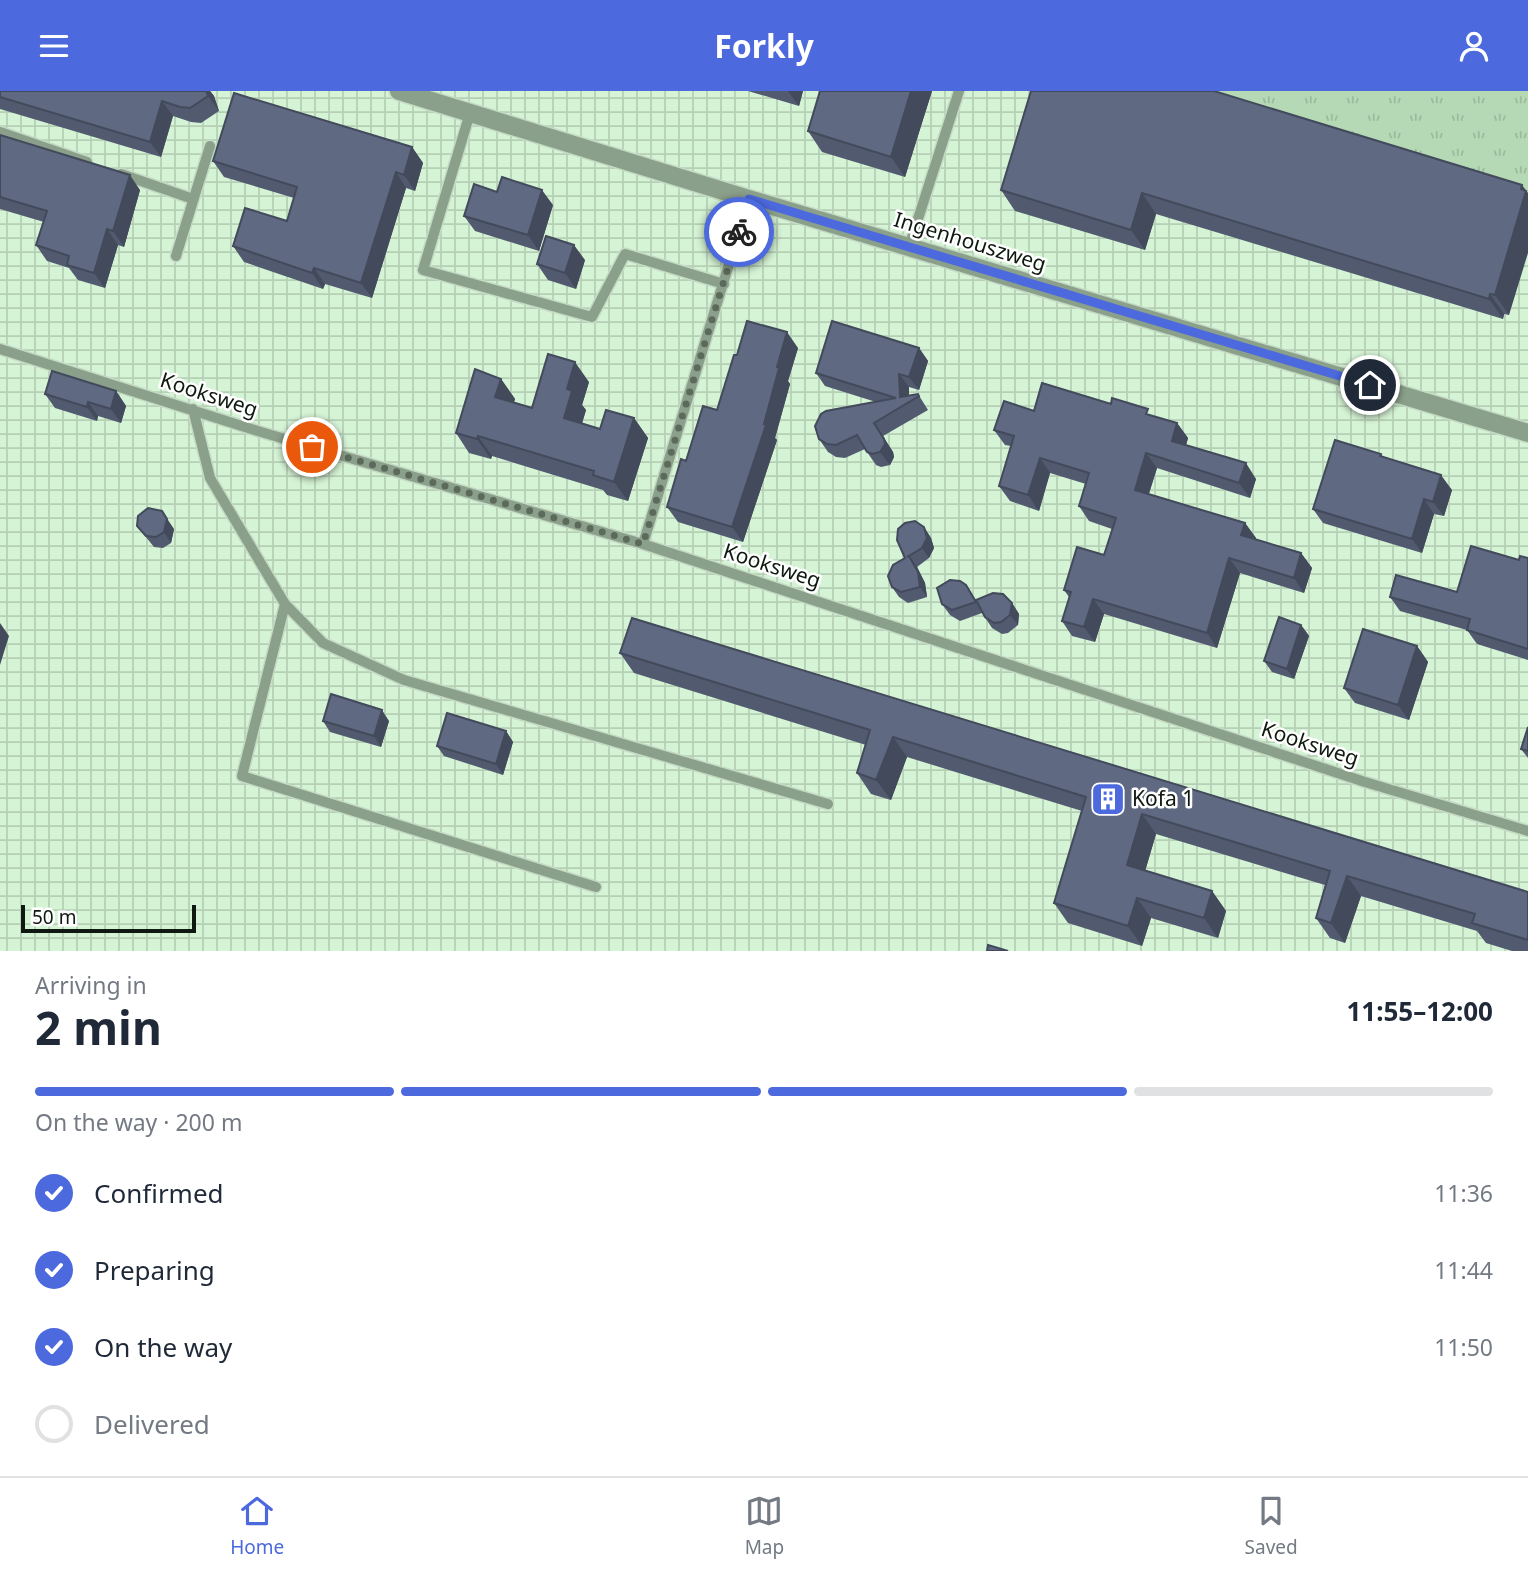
<!DOCTYPE html>
<meta charset="utf-8">
<style>
:root{--surface:#fff;--page:#f2f2f3;--text:#1f2937;--muted:#747a83;--line:#e0e1e3;--accent:#4c69dd}
body{margin:0;font-family:"Noto Sans",sans-serif;background:var(--page);color:var(--text);height:100vh;display:flex;flex-direction:column;font-size:26px;white-space:nowrap}
*{box-sizing:border-box;margin:0}
p{font-size:23px;color:var(--muted)}
.icon{flex:none;width:38px;height:38px;fill:none;stroke:currentColor;stroke-width:2;stroke-linecap:round;stroke-linejoin:round}
.map{position:relative;height:860px;overflow:hidden}
.panel{display:flex;flex-direction:column;background:var(--surface);flex:1}
.panel>*{flex:none}
.scale{position:absolute;left:21px;bottom:18px;width:175px;box-sizing:border-box;padding-left:7px;border:4px solid #101910;border-top:0;font-size:19px;line-height:24px;white-space:nowrap;color:#101910;-webkit-text-stroke:5px #fff;paint-order:stroke}
.pin{position:absolute;display:grid;place-items:center;width:60px;height:60px;color:#fff;margin:-30px;border:4px solid #fff;border-radius:50%;box-shadow:0 2px 7px #0007}
.courier{position:absolute;display:grid;place-items:center;width:70px;height:70px;margin:-35px;border:5px solid #4c69dd;border-radius:50%;background:#fff;color:#222;box-shadow:0 2px 9px #0007}
.head em{font-style:normal;font-weight:700}
.head div{display:flex;flex-direction:column-reverse}
.head{display:flex;align-items:center;justify-content:space-between;height:119px;padding:0 35px}
h1{font-size:46px;font-weight:700;line-height:52px}
.bar{display:grid;grid-template-columns:repeat(4,1fr);gap:10px 7px;align-content:center;height:84px;padding:0 35px}
.bar i{height:9px;border-radius:5px;background:var(--line)}
.bar .on{background:var(--accent)}
.bar p{grid-column:span 4}
ol{padding:0 35px;list-style:none}
li{display:flex;align-items:center;gap:21px;height:77px}
li p{margin-inline-start:auto}
li .icon{padding:7px;border-radius:50%;background:var(--accent);color:#fff;stroke-width:4}
li:last-child{color:var(--muted)}
li i{width:38px;height:38px;border:4px solid var(--line);border-radius:50%}
header{display:flex;justify-content:space-between;align-items:center;height:91px;padding:0 35px;background:var(--accent);color:#fff;font-size:32px;font-weight:700}
.tabs{display:flex;justify-content:space-around;align-items:center;height:98px;border-top:2px solid var(--line);background:var(--surface);font-size:19px;color:var(--muted)}
.tabs a{display:grid;justify-items:center;gap:4px}
.tabs .on{color:var(--accent)}
.map>svg:first-child{display:block}
.industrial{fill:url(#industrial-grid)}
.grass{fill:url(#grass-tufts)}
.lines{fill:none;stroke-linecap:round;stroke-linejoin:round}
.service-casing{stroke:#c4dac4;stroke-width:13}
.minor-casing{stroke:#c4dac4;stroke-width:21}
.service{stroke:#8ba08b;stroke-width:10}
.minor{stroke:#8ba08b;stroke-width:18}
.wall{fill:#525a70}
.shaded-wall{fill:#424a5b}
.building{fill:#5f6982;stroke:#424a5b;stroke-width:2}
.done{stroke:#5b6a5b;stroke-width:7;stroke-dasharray:0 12.6}
.route{stroke:#4c69dd;stroke-width:9}
.labels{text-anchor:middle;stroke-width:5;stroke-linejoin:round;paint-order:stroke}
.street-label{font-size:21px;fill:#101910;stroke:#fff}
.poi-label{font-size:21px;fill:#101910;stroke:#fff;text-anchor:start}
</style>
<header><svg class="icon" aria-label="menu" viewBox="0 0 24 24"><path d="M4 6h16M4 12h16M4 18h16"/></svg>Forkly<svg class="icon" aria-label="person" viewBox="0 0 24 24"><circle cx="12" cy="8" r="4"/><path d="M4 21q1-7 8-7t8 7"/></svg></header>
<div class="map">
<svg width="1528" height="860" viewBox="0 0 1528 860">
<defs>
<pattern id="industrial-grid" width="8" height="8" patternUnits="userSpaceOnUse" patternTransform="scale(1.75)"><rect width="8" height="8" fill="#d5f3d5"/><path d="M0 4h8M4 0v8" fill="none" stroke="#b6d0b6"/></pattern>
<pattern id="grass-tufts" width="24" height="20" patternUnits="userSpaceOnUse" patternTransform="scale(1.75)"><rect width="24" height="20" fill="#b5d9b5"/><path d="M3 7l-1-3M5 7V3M7 7l1-3M15 17l-1-3M17 17v-4M19 17l1-3" fill="none" stroke="#9bba9b"/></pattern>
</defs>
<rect width="100%" height="100%" fill="#e6ffe6"/>
<path class="industrial" d="M 0,0 L 1528,0 L 1528,860 L 0,860 Z"/>
<path class="grass" d="M 1161,0 L 1528,0 L 1528,111 Z"/>
<g class="lines">
<g class="service-casing">
<path id="service" d="M 470,22 L 423,179 L 592,226 L 625,163 L 724,193
M 0,41 L 87,71
M 121,83 L 193,108
M 909,156 L 959,0
M 176,165 L 210,55
M 0,258 L 261,341 L 643,453 L 1365,691 L 1528,740
M 193,318 L 210,387 L 285,513 L 242,685 L 596,796
M 643,453 L 749,108
M 285,513 L 323,552 L 404,589 L 828,713"/>
</g>
<g class="minor-casing">
<path id="minor" d="M 399,0 L 749,108 L 1528,342"/>
</g>
<use href="#service" class="service"/>
<use href="#minor" class="minor"/>
</g>
<path class="wall" d="M 0,0 L 210,0 L 214,5 L 219,20 L 201,32 L 191,31 L 173,25 L 161,66 L 0,18 Z
M 748,0 L 803,0 L 799,15 Z
M 820,0 L 932,0 L 905,86 L 822,61 L 808,40 Z
M 0,44 L 140,99 L 124,156 L 118,154 L 105,197 L 78,189 L 69,177 L 47,170 L 36,154 L 44,131 L 0,118 Z
M 412,56 L 423,72 L 415,100 L 406,97 L 372,207 L 325,193 L 323,198 L 244,171 L 233,155 L 287,130 L 294,107 L 224,86 L 213,70 Z
M 1522,94 L 1509,224 L 1504,223 L 1503,228 L 1156,123 L 1145,159 L 1015,120 L 1001,99 Z
M 553,114 L 539,160 L 475,140 L 464,125 Z
M 585,169 L 576,198 L 548,189 L 537,173 Z
M 798,257 L 788,290 L 790,293 L 775,347 L 777,349 L 743,451 L 678,431 L 667,416 L 686,370 L 717,319 L 737,264 Z
M 919,257 L 928,270 L 919,299 L 909,296 L 909,305 L 918,303 L 928,319 L 883,345 L 893,361 L 894,366 L 890,374 L 881,376 L 876,374 L 865,358 L 845,367 L 836,366 L 828,361 L 819,348 L 876,311 L 825,295 L 816,282 Z
M 501,288 L 515,308 L 514,311 L 532,317 L 589,291 L 582,314 L 586,319 L 582,332 L 600,338 L 634,327 L 648,347 L 628,410 L 607,404 L 603,399 L 492,365 L 491,368 L 469,362 L 456,342 Z
M 116,300 L 126,315 L 121,332 L 98,325 L 97,330 L 55,317 L 45,303 Z
M 1111,313 L 1177,332 L 1188,347 L 1186,354 L 1256,388 L 1250,407 L 1157,377 L 1149,403 L 1245,432 L 1256,447 L 1255,448 L 1301,462 L 1312,477 L 1304,502 L 1240,482 L 1217,557 L 1104,523 L 1095,551 L 1072,545 L 1062,530 L 1069,506 L 1064,499 L 1104,464 L 1112,438 L 1089,430 L 1079,415 L 1086,393 L 1050,382 L 1039,420 L 1010,410 L 999,395 L 1011,355 L 1005,354 L 994,339 L 1034,320 Z
M 1381,363 L 1383,366 L 1452,399 L 1444,425 L 1434,423 L 1422,462 L 1323,432 L 1313,418 Z
M 137,435 L 174,438 L 171,452 L 163,457 L 154,456 Z
M 924,436 L 931,447 L 934,457 L 929,467 L 917,476 L 925,492 L 927,506 L 908,512 L 899,506 L 892,496 L 905,467 Z
M 1528,467 L 1528,569 L 1477,553 L 1467,539 L 1400,520 L 1390,506 L 1457,501 L 1519,469 Z
M 966,494 L 978,513 L 1012,512 L 1019,523 L 1018,534 L 1008,542 L 1002,543 L 992,537 L 982,522 L 960,530 L 950,524 L 942,513 Z
M 1301,534 L 1309,545 L 1294,588 L 1272,581 L 1264,570 Z
M 1417,555 L 1428,571 L 1409,629 L 1355,612 L 1344,597 Z
M 620,562 L 1528,801 L 1528,860 L 1512,860 L 1486,852 L 1477,840 L 1361,805 L 1345,852 L 1330,847 L 1316,827 L 1325,794 L 1156,743 L 1145,780 L 1212,800 L 1226,820 L 1218,847 L 1151,827 L 1142,855 L 1068,832 L 1054,812 L 1082,720 L 907,666 L 891,709 L 871,703 L 857,682 L 866,654 L 634,582 Z
M 323,630 L 389,630 L 381,656 L 330,641 Z
M 1528,636 L 1528,667 L 1521,658 Z
M 506,640 L 513,651 L 503,684 L 444,665 L 437,655 Z"/>
<path class="shaded-wall" d="M 206,0 L 210,0 L 214,5 L 219,20 L 208,5 Z
M 788,0 L 803,0 L 799,15 Z
M 911,0 L 932,0 L 905,86 L 891,66 Z
M 162,10 L 173,25 L 161,66 L 150,51 Z
M 412,56 L 423,72 L 415,100 L 404,84 Z
M 396,81 L 406,97 L 372,207 L 361,192 Z
M 130,84 L 140,99 L 124,156 L 113,140 Z
M 1522,94 L 1528,102 L 1528,162 L 1509,224 L 1495,204 Z
M 542,99 L 553,114 L 539,160 L 528,144 Z
M 1142,102 L 1156,123 L 1145,159 L 1131,139 Z
M 107,138 L 118,154 L 105,197 L 94,182 Z
M 574,154 L 585,169 L 576,198 L 565,182 Z
M 314,177 L 325,193 L 323,198 L 312,182 Z
M 1490,203 L 1504,223 L 1503,228 L 1489,208 Z
M 787,241 L 798,257 L 788,290 L 790,293 L 775,347 L 777,349 L 743,451 L 732,436 L 764,333 L 777,276 Z
M 919,257 L 928,270 L 919,299 L 909,286 Z
M 575,271 L 589,291 L 582,314 L 586,319 L 578,346 L 564,327 L 567,298 Z
M 899,283 L 909,296 L 909,311 L 900,306 Z
M 501,288 L 515,308 L 509,326 L 495,306 Z
M 116,300 L 126,315 L 121,332 L 111,318 Z
M 88,311 L 98,325 L 97,330 L 87,316 Z
M 634,327 L 648,347 L 628,410 L 614,391 Z
M 874,332 L 893,361 L 894,366 L 890,374 L 880,361 Z
M 1177,332 L 1188,347 L 1183,365 L 1172,350 Z
M 478,345 L 492,365 L 491,368 L 477,348 Z
M 1146,362 L 1157,377 L 1145,414 L 1135,399 Z
M 1040,367 L 1050,382 L 1039,420 L 1028,404 Z
M 1246,372 L 1256,388 L 1250,407 L 1239,392 Z
M 1441,384 L 1452,399 L 1444,425 L 1433,411 Z
M 1424,408 L 1434,423 L 1422,462 L 1412,448 Z
M 162,420 L 174,438 L 171,452 L 164,441 Z
M 1245,432 L 1256,447 L 1252,459 L 1241,444 Z
M 924,436 L 931,447 L 934,457 L 929,467 L 922,457 Z
M 1301,462 L 1312,477 L 1304,502 L 1294,487 Z
M 909,465 L 917,476 L 925,492 L 927,506 L 920,496 Z
M 1229,467 L 1240,482 L 1217,557 L 1207,542 Z
M 1093,508 L 1104,523 L 1095,551 L 1084,536 Z
M 1012,512 L 1019,523 L 1018,534 L 1010,524 Z
M 0,532 L 9,545 L 0,574 Z
M 1301,534 L 1309,545 L 1294,588 L 1287,578 Z
M 1417,555 L 1428,571 L 1409,629 L 1398,614 Z
M 382,619 L 389,630 L 381,656 L 374,645 Z
M 506,640 L 513,651 L 503,684 L 496,673 Z
M 893,646 L 907,666 L 891,709 L 876,689 Z
M 1142,723 L 1156,743 L 1141,794 L 1127,774 Z
M 1347,785 L 1361,805 L 1345,852 L 1331,832 Z
M 1212,800 L 1226,820 L 1218,847 L 1204,827 Z
M 1137,807 L 1151,827 L 1142,855 L 1128,835 Z"/>
<path class="building" d="M 0,0 L 206,0 L 208,5 L 190,17 L 180,16 L 162,10 L 150,51 L 0,6 Z
M 820,0 L 911,0 L 891,66 L 808,40 Z
M 1031,0 L 1214,0 L 1522,94 L 1521,98 L 1526,100 L 1495,204 L 1490,203 L 1489,208 L 1142,102 L 1131,139 L 1001,99 Z
M 234,2 L 412,56 L 404,84 L 396,81 L 361,192 L 314,177 L 312,182 L 233,155 L 245,117 L 287,130 L 297,96 L 213,70 Z
M 0,44 L 130,84 L 113,140 L 107,138 L 94,182 L 67,174 L 69,165 L 36,154 L 47,120 L 0,106 Z
M 502,86 L 542,99 L 528,144 L 464,125 L 474,93 L 497,101 Z
M 546,145 L 574,154 L 565,182 L 537,173 Z
M 747,230 L 787,241 L 777,276 L 779,277 L 764,333 L 766,334 L 732,436 L 667,416 L 681,368 L 686,370 L 703,315 L 717,319 L 734,264 L 737,264 Z
M 832,230 L 919,257 L 909,286 L 899,283 L 900,306 L 918,303 L 919,305 L 874,332 L 884,348 L 885,353 L 880,361 L 872,363 L 867,361 L 857,344 L 836,354 L 827,353 L 819,348 L 815,335 L 821,323 L 826,320 L 896,307 L 816,282 Z
M 548,263 L 575,271 L 567,298 L 572,300 L 564,327 L 600,338 L 606,319 L 634,327 L 614,391 L 593,384 L 594,380 L 478,345 L 477,348 L 456,342 L 475,278 L 501,288 L 495,306 L 532,317 Z
M 52,280 L 116,300 L 111,318 L 88,311 L 87,316 L 45,303 Z
M 1042,292 L 1111,313 L 1112,307 L 1148,318 L 1146,323 L 1177,332 L 1172,350 L 1246,372 L 1239,392 L 1146,362 L 1135,399 L 1245,432 L 1241,444 L 1301,462 L 1294,487 L 1229,467 L 1207,542 L 1093,508 L 1084,536 L 1062,530 L 1071,501 L 1064,499 L 1077,456 L 1104,464 L 1116,427 L 1079,415 L 1089,382 L 1040,367 L 1028,404 L 999,395 L 1014,345 L 994,339 L 1004,310 L 1034,320 Z
M 1335,349 L 1381,363 L 1380,365 L 1441,384 L 1433,411 L 1424,408 L 1412,448 L 1313,418 Z
M 148,417 L 162,420 L 167,428 L 164,441 L 156,446 L 146,445 L 137,435 L 138,425 Z
M 915,430 L 924,436 L 927,447 L 922,457 L 907,466 L 909,465 L 918,481 L 920,496 L 901,501 L 892,496 L 888,485 L 893,474 L 905,467 L 897,449 L 898,438 L 905,432 Z
M 1471,455 L 1519,469 L 1520,465 L 1528,467 L 1528,558 L 1467,539 L 1470,528 L 1390,506 L 1396,484 L 1457,501 Z
M 950,489 L 960,490 L 966,494 L 976,511 L 952,519 L 942,513 L 937,497 Z
M 993,502 L 1003,503 L 1012,512 L 1010,524 L 1001,531 L 994,532 L 985,526 L 976,509 Z
M 1279,526 L 1301,534 L 1287,578 L 1264,570 Z
M 632,527 L 1528,801 L 1528,849 L 1472,832 L 1475,823 L 1347,785 L 1331,832 L 1316,827 L 1330,780 L 1142,723 L 1127,774 L 1212,800 L 1204,827 L 1137,807 L 1128,835 L 1054,812 L 1086,706 L 893,646 L 876,689 L 857,682 L 870,639 L 620,562 Z
M 1363,538 L 1417,555 L 1398,614 L 1344,597 Z
M 331,603 L 382,619 L 374,645 L 323,630 Z
M 447,622 L 506,640 L 496,673 L 437,655 Z
M 1528,636 L 1528,660 L 1521,658 Z
M 988,854 L 1008,860 L 987,860 Z"/>
<g class="lines">
<path class="done" d="M 312,356 L 643,453 L 739,141"/>
<path class="route" d="M 739,141 L 749,108 L 1370,294"/>
</g>
<defs>
<g id="building-square" transform="scale(1.75)"><rect x="-9" y="-9" width="18" height="18" rx="4" fill="#4c69dd" stroke="#fff"/><path d="M-4-6H4V6H1V3H-1V6H-4ZM-2.5-4.3h1.7v1.8h-1.7ZM.8-4.3h1.7v1.8H.8ZM-2.5-1h1.7V.8h-1.7ZM.8-1h1.7V.8H.8Z" fill="#fff"/></g>
</defs>
<g fill-rule="evenodd">
<use href="#building-square" x="1108" y="708"/>
</g>
<g class="labels">
<g class="street-label">
<text transform="translate(970 151) rotate(17)" y="7">Ingenhouszweg</text>
<text transform="translate(209 304) rotate(18)" y="7">Kooksweg</text>
<text transform="translate(772 475) rotate(18)" y="7">Kooksweg</text>
<text transform="translate(1310 653) rotate(18)" y="7">Kooksweg</text>
</g>
<g class="poi-label">
<text x="1132" y="715">Kofa 1</text>
</g>
</g>
</svg>
<div class="scale">50 m</div>
<div class="pin" style="left:312px;top:356px;background:#ea580c"><svg class="icon" aria-label="bag" viewBox="0 0 24 24"><path d="M5 8h14l-1 12H6zM9 8a3 3 0 0 1 6 0"/></svg></div>
<div class="pin" style="left:1370px;top:294px;background:#1f2937"><svg class="icon" aria-label="home" viewBox="0 0 24 24"><path d="M3 11l9-7 9 7M6 9v11h12V9"/></svg></div>
<div class="courier" style="left:739px;top:141px"><svg class="icon" aria-label="bike" viewBox="0 0 24 24"><circle cx="6" cy="16" r="4"/><circle cx="18" cy="16" r="4"/><path d="M6 16l4-8h5l3 8M10 8l3 8H6M13 5h3"/></svg></div>
</div>
<section class="panel">
<div class="head"><div><h1>2 min</h1><p>Arriving in</p></div><em>11:55–12:00</em></div>
<div class="bar"><i class="on"></i><i class="on"></i><i class="on"></i><i></i><p>On the way · 200 m</p></div>
<ol>
<li><svg class="icon" aria-label="check" viewBox="0 0 24 24"><path d="M5 12l5 5 9-10"/></svg>Confirmed<p>11:36</p></li>
<li><svg class="icon" aria-label="check" viewBox="0 0 24 24"><path d="M5 12l5 5 9-10"/></svg>Preparing<p>11:44</p></li>
<li><svg class="icon" aria-label="check" viewBox="0 0 24 24"><path d="M5 12l5 5 9-10"/></svg>On the way<p>11:50</p></li>
<li><i></i>Delivered</li>
</ol>
</section>
<nav class="tabs">
<a class="on"><svg class="icon" aria-label="home" viewBox="0 0 24 24"><path d="M3 11l9-7 9 7M6 9v11h12V9"/></svg>Home</a>
<a><svg class="icon" aria-label="map" viewBox="0 0 24 24"><path d="M3 6l6-2 6 2 6-2v14l-6 2-6-2-6 2zM9 4v14M15 6v14"/></svg>Map</a>
<a><svg class="icon" aria-label="saved" viewBox="0 0 24 24"><path d="M7 4h10v16l-5-4-5 4z"/></svg>Saved</a>
</nav>
